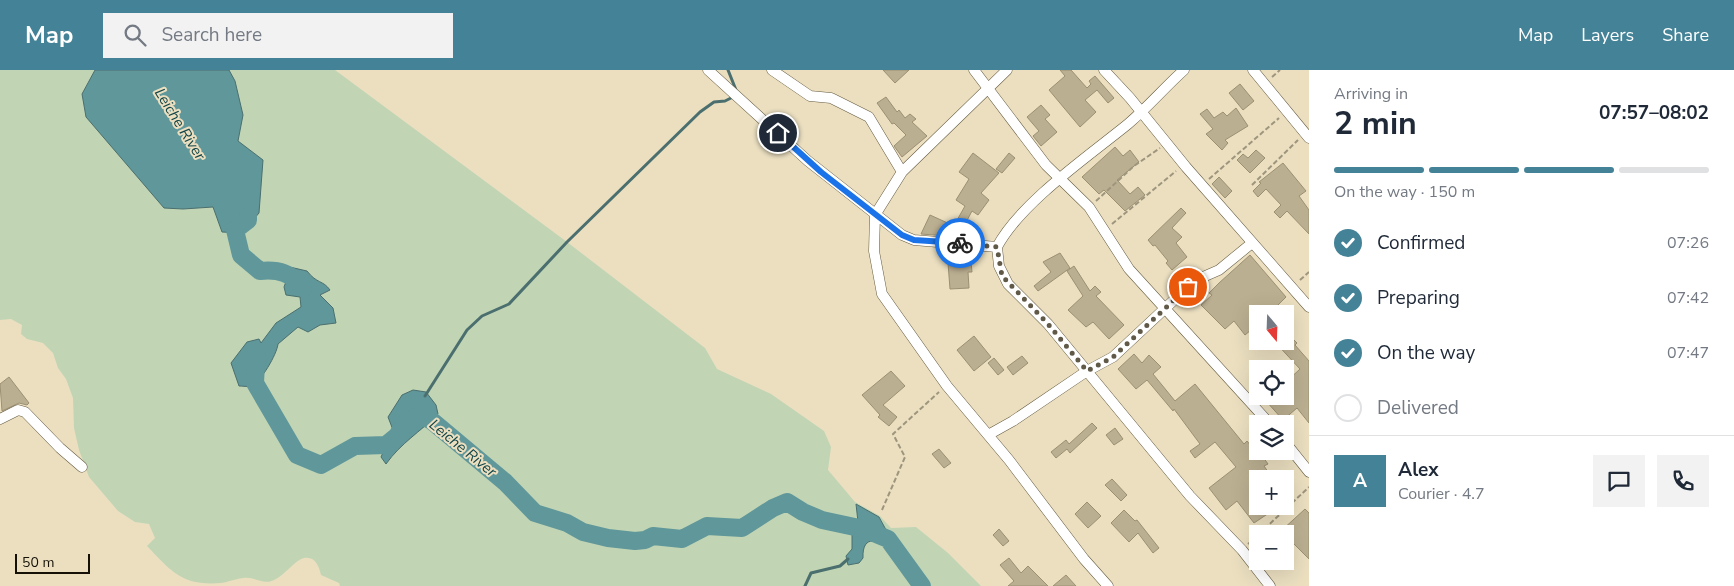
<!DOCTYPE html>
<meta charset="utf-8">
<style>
:root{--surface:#fff;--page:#f2f2f3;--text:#1f2937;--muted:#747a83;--line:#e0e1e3;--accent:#438297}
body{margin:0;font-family:"Nunito Sans",sans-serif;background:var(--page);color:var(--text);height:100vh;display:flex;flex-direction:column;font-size:19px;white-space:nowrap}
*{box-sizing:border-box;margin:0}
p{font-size:16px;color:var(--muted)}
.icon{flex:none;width:28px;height:28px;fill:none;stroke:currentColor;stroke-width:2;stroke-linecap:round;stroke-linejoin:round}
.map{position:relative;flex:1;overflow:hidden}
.panel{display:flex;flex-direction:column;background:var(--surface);width:425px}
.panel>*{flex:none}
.needle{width:32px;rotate:161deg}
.controls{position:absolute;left:1249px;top:235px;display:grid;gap:10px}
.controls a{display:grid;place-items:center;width:45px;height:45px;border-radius:0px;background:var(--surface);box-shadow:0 5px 20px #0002;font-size:25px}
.scale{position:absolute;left:15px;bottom:12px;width:75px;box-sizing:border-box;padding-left:5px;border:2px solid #151106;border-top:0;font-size:14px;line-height:18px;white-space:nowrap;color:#151106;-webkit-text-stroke:4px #ebdfc0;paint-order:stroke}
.pin{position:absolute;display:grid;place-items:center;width:42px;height:42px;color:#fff;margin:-21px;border:2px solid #fff;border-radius:50%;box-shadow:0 1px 5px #0007}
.courier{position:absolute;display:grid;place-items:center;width:50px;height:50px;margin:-25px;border:4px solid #1a73e8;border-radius:50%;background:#fff;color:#222;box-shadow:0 1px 6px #0007}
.overview em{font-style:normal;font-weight:700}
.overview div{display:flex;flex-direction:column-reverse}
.overview{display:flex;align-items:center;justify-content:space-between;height:85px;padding:0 25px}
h1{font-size:32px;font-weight:700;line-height:38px}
.bar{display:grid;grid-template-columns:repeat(4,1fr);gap:8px 5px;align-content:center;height:60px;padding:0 25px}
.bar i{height:6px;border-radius:4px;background:var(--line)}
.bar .active{background:var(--accent)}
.bar p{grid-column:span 4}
.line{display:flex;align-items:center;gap:12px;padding:0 25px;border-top:1px solid var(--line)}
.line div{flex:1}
.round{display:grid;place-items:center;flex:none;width:52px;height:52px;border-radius:0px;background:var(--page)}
ol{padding:0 25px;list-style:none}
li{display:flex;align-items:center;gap:15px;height:55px}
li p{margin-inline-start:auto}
li .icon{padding:5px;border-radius:50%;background:var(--accent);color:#fff;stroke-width:4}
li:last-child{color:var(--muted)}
li i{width:28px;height:28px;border:2px solid var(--line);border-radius:50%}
header{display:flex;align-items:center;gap:30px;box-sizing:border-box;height:70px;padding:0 25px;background:var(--accent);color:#fff}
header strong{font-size:24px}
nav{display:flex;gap:28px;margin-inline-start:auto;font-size:18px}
.search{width:350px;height:45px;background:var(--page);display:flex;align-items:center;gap:12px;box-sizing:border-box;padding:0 18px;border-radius:0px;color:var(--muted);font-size:19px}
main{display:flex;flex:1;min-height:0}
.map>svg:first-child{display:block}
.green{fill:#c1d5b5}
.water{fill:#60979a;stroke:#4a6f6e}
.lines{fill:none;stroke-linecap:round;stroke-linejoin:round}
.stream{stroke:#4a6f6e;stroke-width:3}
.river{stroke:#60979a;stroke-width:18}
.building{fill:#bbaf91;stroke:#9c9073}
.minor-casing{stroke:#655a3f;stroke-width:11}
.path{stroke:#9e957d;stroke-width:2;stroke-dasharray:5 2.5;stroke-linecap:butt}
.minor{stroke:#fff;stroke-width:10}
.done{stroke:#605947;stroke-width:5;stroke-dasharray:0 9}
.route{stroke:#1a73e8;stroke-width:6}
.labels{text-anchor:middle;stroke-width:4;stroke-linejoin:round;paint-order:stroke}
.water-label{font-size:15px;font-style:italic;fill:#114548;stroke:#ebdfc0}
</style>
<header>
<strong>Map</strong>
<div class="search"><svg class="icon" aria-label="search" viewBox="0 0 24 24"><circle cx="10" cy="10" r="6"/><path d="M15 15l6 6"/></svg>Search here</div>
<nav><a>Map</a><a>Layers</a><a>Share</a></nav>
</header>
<main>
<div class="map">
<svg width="1309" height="516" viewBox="0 0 1309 516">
<rect width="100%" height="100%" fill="#ebdfc0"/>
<path class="green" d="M 0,0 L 335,0 L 567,172 L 705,278 L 717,299 L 771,324 L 824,361 L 831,377 L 828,400 L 855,432 L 880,446 L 891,458 L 916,457 L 948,483 L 981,516 L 340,516 L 339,513 L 321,505 C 319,496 315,486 304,488 C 295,490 285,505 274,510 C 264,515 257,508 248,508 C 240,507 230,512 221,513 C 182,516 172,502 147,476 L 155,468 L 149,454 L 135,452 L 118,441 L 89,407 L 79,380 L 74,358 L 73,328 L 66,309 L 58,298 L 53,283 L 43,273 L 27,269 L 21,264 L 22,255 L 11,249 L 0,250 Z"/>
<path class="water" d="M 95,0 L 229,0 L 235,11 L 243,45 L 238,71 L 263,90 L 259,143 L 242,163 L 222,162 L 213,137 L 183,139 L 164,138 L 86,47 L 82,24 Z
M 281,195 L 307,201 C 317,214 323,210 330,220 L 320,225 L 333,238 L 336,253 L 320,255 L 308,262 L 298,257 L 278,274 C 277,284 261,312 251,316 C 248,317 242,316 239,316 L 231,293 L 247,272 L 259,269 L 261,273 L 276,253 L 301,237 L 300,227 L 286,225 L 284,217 L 288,206 Z
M 413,320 L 426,322 L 436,335 L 438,344 C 420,362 401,373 386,394 L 381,387 L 393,360 L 388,347 L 402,325 Z
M 856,434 L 879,447 L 896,478 L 892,481 C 880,470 862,463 863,488 L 859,493 L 848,495 L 846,486 L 852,479 L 852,458 L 858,452 Z"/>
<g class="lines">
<path class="stream" d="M 728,0 L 736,20
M 425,326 L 467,260 L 482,246 L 509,234 L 567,172 L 700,42 L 714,32 L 725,31 L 733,27
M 805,516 L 811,503 L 840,496 L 848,489"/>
<path class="river" d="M 248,147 L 248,150 L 235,160 L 241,185 L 260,201 C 279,199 291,203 303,218
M 258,289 L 256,293 L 255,313 L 297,385 L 321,395 L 355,376 L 386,375 L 397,366 L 405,353 L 420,345 L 432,351 L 505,412 L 535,443 L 567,453 L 583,462 L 608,468 L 635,471 L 645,470 L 653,466 L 682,469 L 707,456 L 742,458 L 773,438 L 787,432 L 803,442 L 822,450 L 864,459 L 888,469 L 922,516"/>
</g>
<path class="building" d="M 883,0 L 909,0 L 895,13 Z
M 1060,0 L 1071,0 L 1087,18 L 1091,14 L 1089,11 L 1095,6 L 1114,28 L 1108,33 L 1097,20 L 1085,30 L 1096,42 L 1080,57 L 1049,20 L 1065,6 Z
M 1240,14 L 1254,31 L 1243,40 L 1229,23 Z
M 886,27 L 897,42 L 899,40 L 905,48 L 910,44 L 916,49 L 912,52 L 927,66 L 902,87 L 894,76 L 906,65 L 894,53 L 892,54 L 877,33 Z
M 1041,35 L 1050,45 L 1045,49 L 1057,62 L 1041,76 L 1033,66 L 1039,61 L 1027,47 Z
M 1236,38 L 1248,56 L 1225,70 L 1228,73 L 1222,80 L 1206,64 L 1213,59 L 1200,44 L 1207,39 L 1214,48 L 1223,42 L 1227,46 Z
M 1115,77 L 1123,86 L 1130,80 L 1139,92 L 1117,110 L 1130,124 L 1138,117 L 1145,125 L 1125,141 L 1104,120 L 1099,124 L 1082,107 Z
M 1256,80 L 1265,88 L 1250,103 L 1237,90 L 1243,84 L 1248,88 Z
M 973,83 L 999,103 L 981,123 L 989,130 L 978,145 L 972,141 L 964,156 L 956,152 L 965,136 L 956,130 L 969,109 L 959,102 Z
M 1009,83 L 1015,88 L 1002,103 L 996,99 Z
M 1283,93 L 1306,121 L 1299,126 L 1309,140 L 1309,164 L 1287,141 L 1280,148 L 1274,142 L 1281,135 L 1266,119 L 1258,127 L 1253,121 L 1261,113 L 1259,112 Z
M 1219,107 L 1232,121 L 1225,128 L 1212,114 Z
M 1181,138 L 1186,143 L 1172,158 L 1182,167 L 1176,173 L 1187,187 L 1172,200 L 1166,193 L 1168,191 L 1155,175 L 1153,176 L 1148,170 Z
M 930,145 L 952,155 L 947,166 L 921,164 Z
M 1060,183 L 1070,198 L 1038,221 L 1034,216 L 1051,202 L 1043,192 Z
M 1250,185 L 1286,227 L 1273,240 L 1275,244 L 1258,244 L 1258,254 L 1245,265 L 1234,251 L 1225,259 L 1201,235 L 1212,225 L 1209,223 L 1219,213 Z
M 971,192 L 972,202 L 968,202 L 969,218 L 950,219 L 948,193 Z
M 1074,196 L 1090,221 L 1095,216 L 1101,222 L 1096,226 L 1124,255 L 1109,269 L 1093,252 L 1086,257 L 1068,240 L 1083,226 L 1067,201 Z
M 1285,261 L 1297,273 L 1295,275 L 1309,291 L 1309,353 L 1297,338 L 1283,350 L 1266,331 L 1271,326 L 1285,326 L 1285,313 L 1300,299 L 1274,271 L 1285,271 Z
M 974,266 L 991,287 L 974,301 L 957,280 Z
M 1134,284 L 1142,293 L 1149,285 L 1161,297 L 1153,304 L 1175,331 L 1195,314 L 1244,374 L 1247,371 L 1261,388 L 1263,387 L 1268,394 L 1264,396 L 1273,409 L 1258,409 L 1258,412 L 1251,417 L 1258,426 L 1258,436 L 1265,436 L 1269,443 L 1254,453 L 1237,431 L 1226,440 L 1209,418 L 1236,397 L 1215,372 L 1195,388 L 1190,381 L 1200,374 L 1174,339 L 1173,341 L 1147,310 L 1136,319 L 1118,299 Z
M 1022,286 L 1028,293 L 1013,305 L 1007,297 Z
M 994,288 L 1004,300 L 998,305 L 988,293 Z
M 891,301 L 905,316 L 883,335 L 897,347 L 889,356 L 878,347 L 880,345 L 862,325 Z
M 9,307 L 29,333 L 27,335 L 19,333 L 2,341 L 0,314 Z
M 1092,353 L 1097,358 L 1070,383 L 1067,379 L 1056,388 L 1051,382 L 1066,370 L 1069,374 Z
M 1115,358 L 1123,369 L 1114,375 L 1106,365 Z
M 939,379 L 951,393 L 944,398 L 932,384 Z
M 1112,409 L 1127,425 L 1121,431 L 1105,415 Z
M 1087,432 L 1101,446 L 1088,458 L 1075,444 Z
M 1305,439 L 1309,443 L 1309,489 L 1281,461 Z
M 1124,440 L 1135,451 L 1137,450 L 1159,478 L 1153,483 L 1138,463 L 1129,472 L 1111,453 Z
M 999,459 L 1009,471 L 1003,476 L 993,465 Z
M 1009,488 L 1021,503 L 1028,496 L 1048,516 L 1008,516 L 1014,511 L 1000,495 Z
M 1066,505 L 1076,516 L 1053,516 Z"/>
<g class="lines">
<g class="minor-casing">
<path id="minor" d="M 708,0 L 808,91 L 902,165 L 914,170 L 997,177
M 772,0 L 810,26 L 831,28 L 869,47 L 902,102
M 974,0 L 1046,95 L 1089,137 L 1129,199 L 1270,354
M 1007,0 L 902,102 L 875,145 L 874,181 L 882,224 L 947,316 L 1009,390 L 1084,489 L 1108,516
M 1104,0 L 1130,28 L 1186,97 L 1309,237
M 1184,0 C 1165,17 1148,37 1128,54 C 1090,85 1020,133 997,177 L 999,196 L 1008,214 L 1048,254 L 1190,426 L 1242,480 L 1270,516
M 1253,0 L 1309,68
M 0,349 L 18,340 L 25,342 L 60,378 L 82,397
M 988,365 L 1013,351 L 1087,301 L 1113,287 L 1188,217 L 1203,207 L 1219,200 L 1252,173
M 1285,372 L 1309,402"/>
</g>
<path class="path" d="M 1272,7 L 1280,0
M 1209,109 L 1279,48
M 1252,115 L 1298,70
M 1096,131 L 1134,96 L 1160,78
M 1112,154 L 1176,101
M 1300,210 L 1309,202
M 882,440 L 905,387 L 893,364 L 939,322
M 1259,464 L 1309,417
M 1248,474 L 1258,466"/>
<use href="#minor" class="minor"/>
</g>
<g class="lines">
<path class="done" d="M 960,173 L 997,177 L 1002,206 L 1048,254 L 1087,301 L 1113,287 L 1188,217"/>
<path class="route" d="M 778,63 L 821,102 L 902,165 L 914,170 L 960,173"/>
</g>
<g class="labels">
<g class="water-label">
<text transform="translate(180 54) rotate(58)" y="5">Leiche River</text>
<text transform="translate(463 378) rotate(39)" y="5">Leiche River</text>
</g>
</g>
</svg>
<div class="controls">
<a><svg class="needle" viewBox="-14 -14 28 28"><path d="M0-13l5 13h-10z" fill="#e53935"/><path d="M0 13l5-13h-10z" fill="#747a83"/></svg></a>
<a><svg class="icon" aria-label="locate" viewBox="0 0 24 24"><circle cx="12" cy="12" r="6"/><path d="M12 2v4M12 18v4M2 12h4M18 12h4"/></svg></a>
<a><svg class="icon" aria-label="layers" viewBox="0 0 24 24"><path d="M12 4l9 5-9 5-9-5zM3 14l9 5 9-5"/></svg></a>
<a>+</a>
<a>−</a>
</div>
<div class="scale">50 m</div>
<div class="pin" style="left:1188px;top:217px;background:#ea580c"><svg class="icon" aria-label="bag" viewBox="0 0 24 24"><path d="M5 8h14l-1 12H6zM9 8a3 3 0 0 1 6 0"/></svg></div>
<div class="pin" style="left:778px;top:63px;background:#1f2937"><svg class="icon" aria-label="home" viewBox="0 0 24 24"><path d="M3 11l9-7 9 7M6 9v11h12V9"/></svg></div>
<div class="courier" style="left:960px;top:173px"><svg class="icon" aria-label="bike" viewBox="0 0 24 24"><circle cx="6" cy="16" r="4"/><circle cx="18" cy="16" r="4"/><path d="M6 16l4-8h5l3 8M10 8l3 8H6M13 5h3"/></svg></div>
</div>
<section class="panel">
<div class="overview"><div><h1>2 min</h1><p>Arriving in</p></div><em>07:57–08:02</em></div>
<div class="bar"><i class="active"></i><i class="active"></i><i class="active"></i><i></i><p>On the way · 150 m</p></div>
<ol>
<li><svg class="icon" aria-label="check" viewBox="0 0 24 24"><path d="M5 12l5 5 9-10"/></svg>Confirmed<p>07:26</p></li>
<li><svg class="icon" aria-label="check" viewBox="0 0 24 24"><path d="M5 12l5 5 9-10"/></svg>Preparing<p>07:42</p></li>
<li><svg class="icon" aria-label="check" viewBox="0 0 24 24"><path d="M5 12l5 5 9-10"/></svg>On the way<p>07:47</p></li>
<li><i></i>Delivered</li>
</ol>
<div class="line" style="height:90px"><b class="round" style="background:var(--accent);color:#fff">A</b><div><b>Alex</b><p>Courier · 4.7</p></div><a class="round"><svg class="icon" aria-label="chat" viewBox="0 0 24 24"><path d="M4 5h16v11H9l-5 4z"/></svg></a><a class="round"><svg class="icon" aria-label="phone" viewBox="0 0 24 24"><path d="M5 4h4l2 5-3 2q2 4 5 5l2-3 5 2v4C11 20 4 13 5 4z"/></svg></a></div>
</section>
</main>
